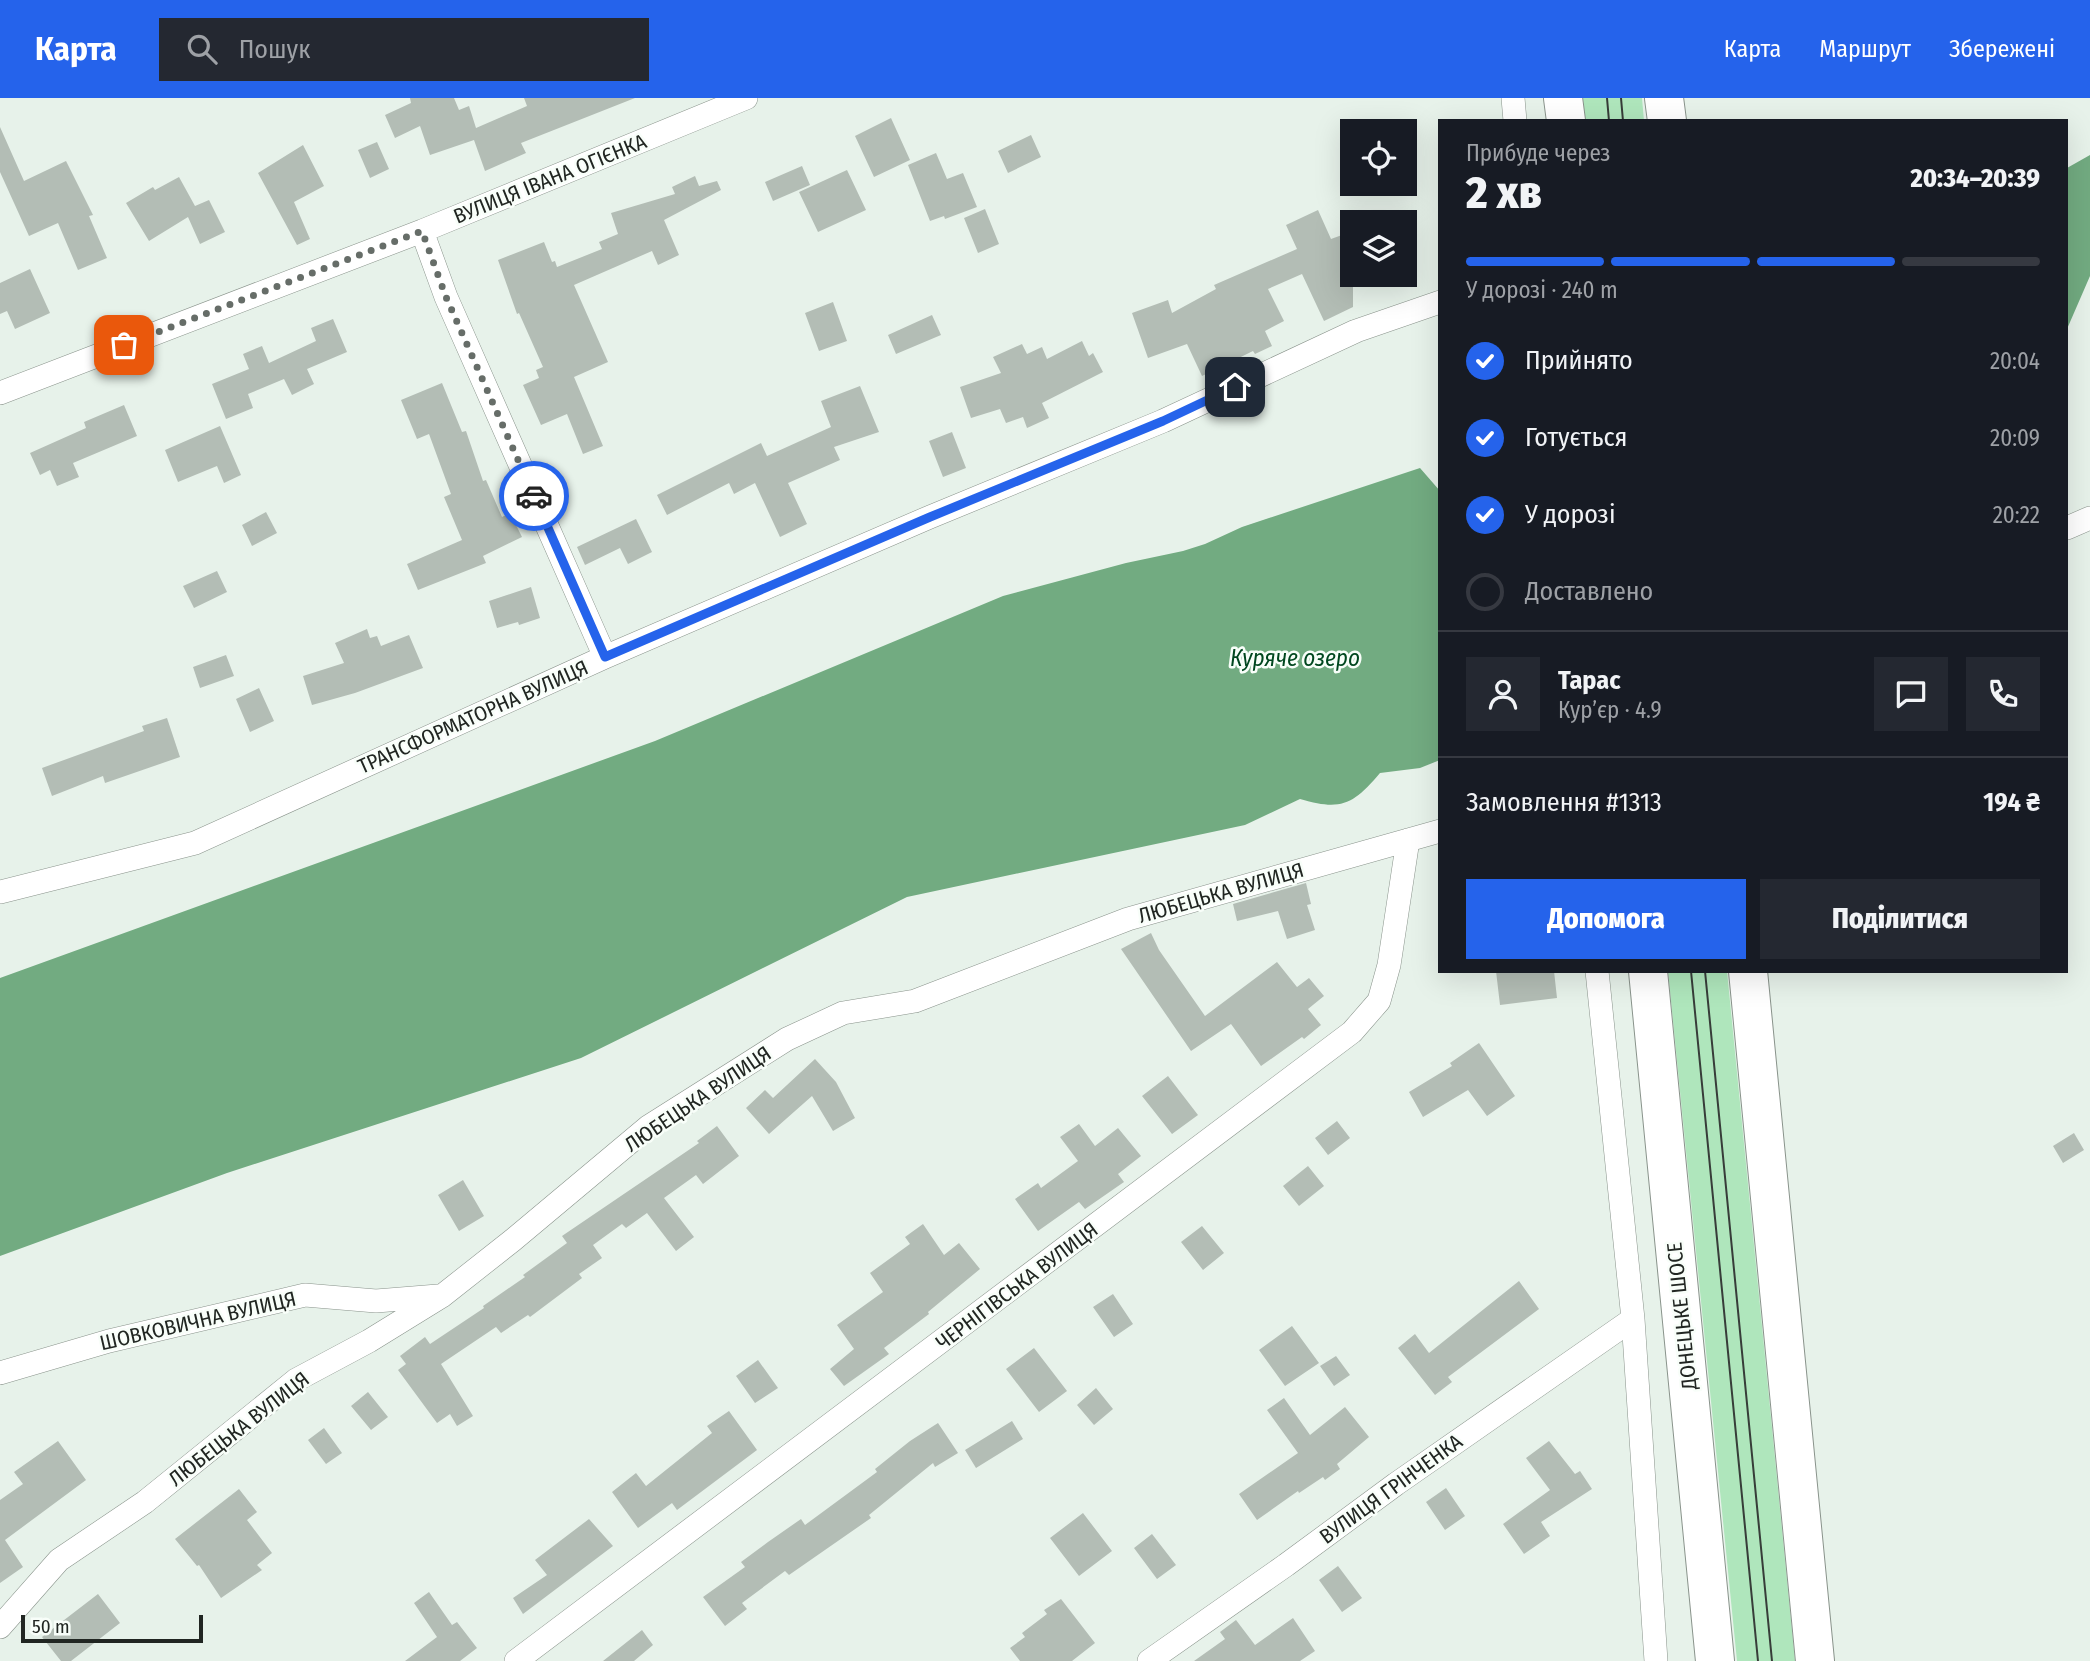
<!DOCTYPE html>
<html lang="uk">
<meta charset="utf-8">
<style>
:root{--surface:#171b24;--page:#242831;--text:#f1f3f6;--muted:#9ea1a6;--line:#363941;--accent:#2563eb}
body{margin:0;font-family:"Fira Sans Condensed",sans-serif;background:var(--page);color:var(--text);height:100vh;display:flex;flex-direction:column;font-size:26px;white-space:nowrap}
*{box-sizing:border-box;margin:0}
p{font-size:23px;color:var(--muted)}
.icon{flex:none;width:38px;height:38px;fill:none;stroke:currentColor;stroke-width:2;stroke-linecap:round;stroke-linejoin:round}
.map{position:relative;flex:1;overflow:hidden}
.details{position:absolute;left:1438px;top:21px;width:630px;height:854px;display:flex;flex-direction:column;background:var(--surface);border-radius:0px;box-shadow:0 7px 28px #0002}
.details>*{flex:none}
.tools{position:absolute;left:1340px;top:21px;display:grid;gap:14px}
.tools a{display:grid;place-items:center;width:77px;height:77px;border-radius:0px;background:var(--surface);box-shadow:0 7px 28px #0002;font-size:35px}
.scale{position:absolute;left:21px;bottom:18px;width:182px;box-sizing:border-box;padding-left:7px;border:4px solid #212622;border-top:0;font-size:19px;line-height:24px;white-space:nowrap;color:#212622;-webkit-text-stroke:5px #f8fef9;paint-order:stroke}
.pin{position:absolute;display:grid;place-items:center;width:60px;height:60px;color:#fff;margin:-30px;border-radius:14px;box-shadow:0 4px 10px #0006}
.courier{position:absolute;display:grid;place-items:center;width:70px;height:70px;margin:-35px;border:5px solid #2563eb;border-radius:50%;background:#fff;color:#222;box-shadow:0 2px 9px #0007}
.head em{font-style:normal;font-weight:800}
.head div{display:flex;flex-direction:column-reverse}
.head{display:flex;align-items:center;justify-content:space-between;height:119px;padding:0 28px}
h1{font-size:46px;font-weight:800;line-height:52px}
.bar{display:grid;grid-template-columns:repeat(4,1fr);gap:10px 7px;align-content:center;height:84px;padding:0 28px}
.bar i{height:9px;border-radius:5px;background:var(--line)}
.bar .current{background:var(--accent)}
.bar p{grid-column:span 4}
.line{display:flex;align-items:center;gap:18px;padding:0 28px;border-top:2px solid var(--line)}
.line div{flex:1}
.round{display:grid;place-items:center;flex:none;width:74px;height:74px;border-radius:0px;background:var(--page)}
ol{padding:0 28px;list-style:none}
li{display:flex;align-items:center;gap:21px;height:77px}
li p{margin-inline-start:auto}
li .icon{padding:7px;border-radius:50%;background:var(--accent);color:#fff;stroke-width:4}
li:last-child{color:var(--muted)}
li i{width:38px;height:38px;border:4px solid var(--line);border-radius:50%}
.primary-button{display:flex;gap:14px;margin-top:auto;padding:14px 28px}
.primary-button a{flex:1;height:80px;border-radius:0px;background:var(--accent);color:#fff;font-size:28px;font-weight:800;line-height:80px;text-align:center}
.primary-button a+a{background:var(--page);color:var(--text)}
header{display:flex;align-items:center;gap:42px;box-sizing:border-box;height:98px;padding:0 35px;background:var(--accent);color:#fff}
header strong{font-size:33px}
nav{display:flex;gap:38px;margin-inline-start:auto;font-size:24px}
.search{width:490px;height:63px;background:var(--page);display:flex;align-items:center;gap:18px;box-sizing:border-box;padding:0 24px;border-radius:0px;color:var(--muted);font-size:26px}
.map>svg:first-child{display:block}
.green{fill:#afe6bc}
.water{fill:#72ab81}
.building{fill:#b3bdb5}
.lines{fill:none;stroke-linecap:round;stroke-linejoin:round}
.street-casing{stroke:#89938b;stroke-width:24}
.highway-casing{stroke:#89938b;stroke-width:40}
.street{stroke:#fff;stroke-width:23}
.highway{stroke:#fff;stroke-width:38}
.tram{stroke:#373d39;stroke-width:2}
.done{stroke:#666d68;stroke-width:7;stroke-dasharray:0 12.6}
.route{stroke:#2563eb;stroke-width:9}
.labels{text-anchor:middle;stroke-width:5;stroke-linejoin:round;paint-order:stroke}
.street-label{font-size:21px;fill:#212622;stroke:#f8fef9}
.water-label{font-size:23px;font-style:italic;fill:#00471f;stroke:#f8fef9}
</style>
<header>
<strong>Карта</strong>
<div class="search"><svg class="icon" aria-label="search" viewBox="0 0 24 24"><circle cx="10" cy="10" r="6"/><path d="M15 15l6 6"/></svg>Пошук</div>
<nav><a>Карта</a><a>Маршрут</a><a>Збережені</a></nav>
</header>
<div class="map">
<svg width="2090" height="1563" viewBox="0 0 2090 1563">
<rect width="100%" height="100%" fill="#e7f2ea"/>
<path class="green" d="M 1583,0 L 1642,0 L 1644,23 L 1585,23 Z
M 1668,873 L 1727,873 L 1795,1563 L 1737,1563 Z"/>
<path class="water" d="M 2090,57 L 2090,178 L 2067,231 L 2067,70 Z
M 1420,370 L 1440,393 L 1440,662 L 1420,670 L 1380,675 C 1353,707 1341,713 1300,701 L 1245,727 L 907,799 L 581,960 L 227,1075 L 0,1158 L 0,880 L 655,643 L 1003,498 L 1126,465 L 1183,453 L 1205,446 L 1242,429 Z"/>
<path class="building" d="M 410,0 L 454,0 L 459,12 L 469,8 L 476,30 L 527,8 L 524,0 L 635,0 L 521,45 L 526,55 L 485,73 L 474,42 L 430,57 L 420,28 L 395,40 L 385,17 L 411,5 Z
M 891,20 L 910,62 L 874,79 L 855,38 Z
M 0,29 L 24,83 L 66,63 L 93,117 L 89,118 L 107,160 L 78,172 L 58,125 L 29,138 L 0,74 Z
M 1031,37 L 1041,59 L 1008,75 L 998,53 Z
M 377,44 L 389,71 L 370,80 L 358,52 Z
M 303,47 L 324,88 L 294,104 L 310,141 L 297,147 L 258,75 Z
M 936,55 L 947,81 L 963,75 L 977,109 L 945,121 L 944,118 L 930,123 L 908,67 Z
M 802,68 L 810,87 L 773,103 L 765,84 Z
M 847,72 L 866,112 L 818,134 L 799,94 Z
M 695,78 L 699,88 L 717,83 L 721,92 L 664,122 L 679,157 L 658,167 L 652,153 L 574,187 L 608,264 L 574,279 L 603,348 L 583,356 L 567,316 L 541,327 L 523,287 L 539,280 L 536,272 L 543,269 L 519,215 L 517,216 L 498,162 L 544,144 L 552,164 L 555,163 L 557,169 L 602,151 L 599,144 L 618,136 L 611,115 L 675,96 L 672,89 Z
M 179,79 L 195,108 L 209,102 L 225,134 L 200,146 L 188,119 L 149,143 L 126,105 L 153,89 L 155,92 Z
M 985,111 L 999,146 L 978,155 L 964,120 Z
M 1318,112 L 1331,141 L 1353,133 L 1353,209 L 1324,223 L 1302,176 L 1268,191 L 1284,223 L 1265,233 L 1272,248 L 1255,256 L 1253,253 L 1202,278 L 1187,246 L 1148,260 L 1132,215 L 1168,202 L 1172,215 L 1216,191 L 1214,187 L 1297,151 L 1286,127 Z
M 30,171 L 50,215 L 15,231 L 7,213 L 0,216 L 0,185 Z
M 833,204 L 847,243 L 819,253 L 805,215 Z
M 932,217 L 941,237 L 896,256 L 888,237 Z
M 333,221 L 347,254 L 307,271 L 314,286 L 292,297 L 284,281 L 248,296 L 253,310 L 226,321 L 212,286 L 249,271 L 243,256 L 262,248 L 269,265 L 316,243 L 311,230 Z
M 1082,243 L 1089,258 L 1093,255 L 1103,274 L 1042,305 L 1049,320 L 1027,330 L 1023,319 L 1006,325 L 1000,311 L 971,320 L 960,289 L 1001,275 L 993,259 L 1022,246 L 1027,256 L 1042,249 L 1047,261 Z
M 442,285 L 462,334 L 466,333 L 483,383 L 486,382 L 502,419 L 510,415 L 522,439 L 483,458 L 486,465 L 418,492 L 407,466 L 462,442 L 444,399 L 451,396 L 429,336 L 417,341 L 401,302 Z
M 860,288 L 879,334 L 834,349 L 840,362 L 788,385 L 807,426 L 780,439 L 755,385 L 734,396 L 729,385 L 667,417 L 657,397 L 761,345 L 767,358 L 831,329 L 821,303 Z
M 124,307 L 137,338 L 73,365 L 79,379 L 57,388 L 50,372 L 40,377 L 30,355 L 86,330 L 84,324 Z
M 220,328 L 241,377 L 224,385 L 217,368 L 178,384 L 165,352 Z
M 952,334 L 966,370 L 943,379 L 929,343 Z
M 266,414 L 277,435 L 252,448 L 242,427 Z
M 636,421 L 652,454 L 628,466 L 620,450 L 585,467 L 577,449 Z
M 217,473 L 227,494 L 194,510 L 183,488 Z
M 531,489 L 540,520 L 519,527 L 518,524 L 497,530 L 489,503 Z
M 367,531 L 370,540 L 377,538 L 381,548 L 409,537 L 423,570 L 355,595 L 312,607 L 303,578 L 344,565 L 335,545 Z
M 226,557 L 234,578 L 200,590 L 193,569 Z
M 259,590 L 274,623 L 250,634 L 236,601 Z
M 167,620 L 180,659 L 105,685 L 103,678 L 52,698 L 42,670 L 144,633 L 142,628 Z
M 1306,785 L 1311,806 L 1307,807 L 1315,832 L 1287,841 L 1278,813 L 1237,823 L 1233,806 Z
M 1151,835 L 1159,852 L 1205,918 L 1277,864 L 1297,889 L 1309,880 L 1324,898 L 1308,911 L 1321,927 L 1304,941 L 1302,939 L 1261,968 L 1231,926 L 1191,953 L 1121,851 Z
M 1496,873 L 1554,873 L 1557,900 L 1500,907 Z
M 1479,945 L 1515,998 L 1487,1018 L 1468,992 L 1423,1019 L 1409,994 L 1452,968 L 1450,965 Z
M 815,961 L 836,984 L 855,1020 L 833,1033 L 812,998 L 769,1036 L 746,1010 L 765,992 L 773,1000 Z
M 1168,978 L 1198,1017 L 1172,1036 L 1142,998 Z
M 1337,1023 L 1350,1040 L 1328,1057 L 1315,1040 Z
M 1079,1026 L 1095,1048 L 1118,1030 L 1141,1058 L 1118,1076 L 1124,1084 L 1085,1111 L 1079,1104 L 1038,1133 L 1015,1101 L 1038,1085 L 1041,1090 L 1078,1063 L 1060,1039 Z
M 717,1028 L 739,1058 L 703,1086 L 696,1077 L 664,1100 L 694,1139 L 676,1153 L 647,1115 L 626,1130 L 622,1126 L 593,1147 L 602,1160 L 579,1176 L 582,1180 L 530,1219 L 528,1217 L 501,1235 L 496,1229 L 441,1266 L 473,1318 L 457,1328 L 450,1316 L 437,1325 L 398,1272 L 406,1266 L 400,1258 L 425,1239 L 430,1246 L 484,1210 L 483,1208 L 525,1179 L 523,1177 L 567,1145 L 562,1138 L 699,1045 L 697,1043 Z
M 2074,1035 L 2084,1052 L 2063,1065 L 2053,1048 Z
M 1308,1068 L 1324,1088 L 1299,1108 L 1283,1088 Z
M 463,1082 L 484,1118 L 459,1133 L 438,1097 Z
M 923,1126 L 944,1157 L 959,1145 L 980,1171 L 928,1214 L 929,1216 L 884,1250 L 889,1256 L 844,1288 L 830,1271 L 854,1251 L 837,1227 L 883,1194 L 870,1175 L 910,1146 L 905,1139 Z
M 1202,1128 L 1224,1155 L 1203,1172 L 1181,1144 Z
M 1519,1183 L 1539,1211 L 1448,1279 L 1452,1284 L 1435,1297 L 1398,1250 L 1415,1236 L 1429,1255 Z
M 1113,1196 L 1133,1226 L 1114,1239 L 1093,1209 Z
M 1292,1228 L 1319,1265 L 1285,1288 L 1259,1252 Z
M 1034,1250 L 1067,1293 L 1039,1314 L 1006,1271 Z
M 1336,1258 L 1350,1277 L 1334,1288 L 1320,1268 Z
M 758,1262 L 778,1290 L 755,1305 L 736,1278 Z
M 1096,1290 L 1113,1311 L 1094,1327 L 1077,1307 Z
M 368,1294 L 388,1319 L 371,1332 L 351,1308 Z
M 1284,1300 L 1310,1337 L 1345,1309 L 1369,1339 L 1337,1366 L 1340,1371 L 1325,1382 L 1323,1379 L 1299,1395 L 1298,1393 L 1257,1422 L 1239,1396 L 1298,1355 L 1267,1312 Z
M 729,1313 L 757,1352 L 677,1412 L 672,1405 L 638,1430 L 612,1394 L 636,1375 L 646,1388 L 712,1335 L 707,1328 Z
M 1012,1323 L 1023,1341 L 976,1370 L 965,1352 Z
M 938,1325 L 958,1355 L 935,1369 L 933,1365 L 869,1417 L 871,1420 L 789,1477 L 785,1473 L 742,1505 L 747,1511 L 725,1528 L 703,1499 L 745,1469 L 741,1464 L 768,1444 L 801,1421 L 805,1427 L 877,1374 L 875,1371 L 910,1343 Z
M 324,1330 L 342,1355 L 326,1366 L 308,1342 Z
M 58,1343 L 86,1382 L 5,1442 L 23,1469 L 0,1485 L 0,1402 L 23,1386 L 14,1374 Z
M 1549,1343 L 1575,1376 L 1580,1373 L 1592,1391 L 1541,1424 L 1550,1438 L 1524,1456 L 1503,1426 L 1550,1392 L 1526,1360 Z
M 1446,1390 L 1465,1418 L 1445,1432 L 1426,1404 Z
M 239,1391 L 257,1414 L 247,1422 L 272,1455 L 257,1467 L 262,1472 L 221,1500 L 199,1467 L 197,1468 L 175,1441 Z
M 1083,1415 L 1112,1453 L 1079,1478 L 1050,1440 Z
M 589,1421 L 613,1448 L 523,1516 L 513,1500 L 547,1477 L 535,1462 Z
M 1152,1436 L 1176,1467 L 1157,1481 L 1134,1450 Z
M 1338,1468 L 1362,1500 L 1342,1514 L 1319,1482 Z
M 429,1494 L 452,1527 L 457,1524 L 477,1550 L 460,1563 L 405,1563 L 437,1539 L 414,1505 Z
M 98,1496 L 120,1525 L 71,1563 L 61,1563 L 42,1539 Z
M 1061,1501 L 1095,1545 L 1072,1563 L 1020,1563 L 1010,1550 L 1025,1539 L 1022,1535 L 1047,1516 L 1044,1512 Z
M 1293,1520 L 1315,1553 L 1300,1563 L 1194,1563 L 1225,1541 L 1220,1534 L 1236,1522 L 1255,1547 Z
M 642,1532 L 653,1547 L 634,1563 L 603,1563 Z"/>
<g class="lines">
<g class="street-casing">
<path id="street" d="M 1513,0 L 1515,23
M 422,133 L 446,199 L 605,559
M 0,295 L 422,133 L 746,0
M 2067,430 L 2090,420
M 0,794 L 195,745 L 605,559 L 930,419 L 1163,323 L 1356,233 L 1440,204
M 1597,873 L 1633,1221 L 1656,1563
M 0,1275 L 109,1243 L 305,1197 L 376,1203 L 438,1198
M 0,1529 L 59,1462 L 145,1404 L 296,1282 L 369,1243 L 442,1198 L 513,1142 L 648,1029 L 787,941 L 843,915 L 915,903 L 1128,821 L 1440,733
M 516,1563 L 1352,934 L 1379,903 L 1389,867 L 1408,742
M 1149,1563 L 1286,1467 L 1396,1386 L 1633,1221"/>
</g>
<g class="highway-casing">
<path id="highway" d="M 1563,0 L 1566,23
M 1664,0 L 1667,23
M 1648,873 L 1715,1563
M 1748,873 L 1815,1563"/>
</g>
<use href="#street" class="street"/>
<use href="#highway" class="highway"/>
<path class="tram" d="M 1607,0 L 1609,23
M 1621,0 L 1623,23
M 1691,873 L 1758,1563
M 1705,873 L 1772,1563"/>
</g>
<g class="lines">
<path class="done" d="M 124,247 L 422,133 L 446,199 L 534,398"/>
<path class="route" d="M 534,398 L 605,559 L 930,419 L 1163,323 L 1235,289"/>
</g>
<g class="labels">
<g class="street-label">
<text transform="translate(550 81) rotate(-22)" y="7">ВУЛИЦЯ ІВАНА ОГІЄНКА</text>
<text transform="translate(473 619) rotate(-24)" y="7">ТРАНСФОРМАТОРНА ВУЛИЦЯ</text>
<text transform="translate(1221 795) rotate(-16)" y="7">ЛЮБЕЦЬКА ВУЛИЦЯ</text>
<text transform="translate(698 1001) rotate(-34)" y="7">ЛЮБЕЦЬКА ВУЛИЦЯ</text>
<text transform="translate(1017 1188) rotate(-37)" y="7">ЧЕРНІГІВСЬКА ВУЛИЦЯ</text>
<text transform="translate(1682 1218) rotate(-96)" y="7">ДОНЕЦЬКЕ ШОСЕ</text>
<text transform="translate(198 1223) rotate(-13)" y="7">ШОВКОВИЧНА ВУЛИЦЯ</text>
<text transform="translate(239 1331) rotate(-38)" y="7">ЛЮБЕЦЬКА ВУЛИЦЯ</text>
<text transform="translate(1391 1391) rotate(-36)" y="7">ВУЛИЦЯ ГРІНЧЕНКА</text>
</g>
<g class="water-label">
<text x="1295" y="568">Куряче озеро</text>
</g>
</g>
</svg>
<div class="tools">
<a><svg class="icon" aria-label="locate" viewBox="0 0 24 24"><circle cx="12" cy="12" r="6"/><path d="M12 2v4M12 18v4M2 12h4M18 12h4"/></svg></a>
<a><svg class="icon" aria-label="layers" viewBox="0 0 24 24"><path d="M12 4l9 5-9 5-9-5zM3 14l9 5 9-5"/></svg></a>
</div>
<div class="scale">50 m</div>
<div class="pin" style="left:124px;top:247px;background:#ea580c"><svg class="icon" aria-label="bag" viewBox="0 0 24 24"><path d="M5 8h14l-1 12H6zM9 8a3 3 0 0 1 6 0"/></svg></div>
<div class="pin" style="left:1235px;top:289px;background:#1f2937"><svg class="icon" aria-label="home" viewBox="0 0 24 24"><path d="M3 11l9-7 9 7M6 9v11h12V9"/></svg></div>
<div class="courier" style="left:534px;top:398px"><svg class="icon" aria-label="car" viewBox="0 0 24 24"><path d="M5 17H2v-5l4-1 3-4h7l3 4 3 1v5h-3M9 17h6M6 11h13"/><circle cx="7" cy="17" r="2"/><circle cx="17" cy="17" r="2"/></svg></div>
<section class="details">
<div class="head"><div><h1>2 хв</h1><p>Прибуде через</p></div><em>20:34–20:39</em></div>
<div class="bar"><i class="current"></i><i class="current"></i><i class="current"></i><i></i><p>У дорозі · 240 m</p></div>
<ol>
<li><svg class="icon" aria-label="check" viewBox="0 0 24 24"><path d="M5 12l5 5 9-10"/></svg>Прийнято<p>20:04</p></li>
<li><svg class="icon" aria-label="check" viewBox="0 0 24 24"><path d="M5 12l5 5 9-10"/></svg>Готується<p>20:09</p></li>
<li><svg class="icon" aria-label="check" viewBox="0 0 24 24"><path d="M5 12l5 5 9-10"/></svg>У дорозі<p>20:22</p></li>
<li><i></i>Доставлено</li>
</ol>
<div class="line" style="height:126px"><a class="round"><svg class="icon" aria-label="person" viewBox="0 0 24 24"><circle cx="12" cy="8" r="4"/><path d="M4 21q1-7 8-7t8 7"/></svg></a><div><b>Тарас</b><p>Кур’єр · 4.9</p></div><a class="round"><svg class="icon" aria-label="chat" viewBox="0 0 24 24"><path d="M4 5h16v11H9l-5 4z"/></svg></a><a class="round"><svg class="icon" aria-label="phone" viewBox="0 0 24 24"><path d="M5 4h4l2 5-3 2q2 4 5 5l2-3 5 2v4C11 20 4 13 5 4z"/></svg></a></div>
<div class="line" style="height:91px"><div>Замовлення #1313</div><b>194 ₴</b></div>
<div class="primary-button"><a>Допомога</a><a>Поділитися</a></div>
</section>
</div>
